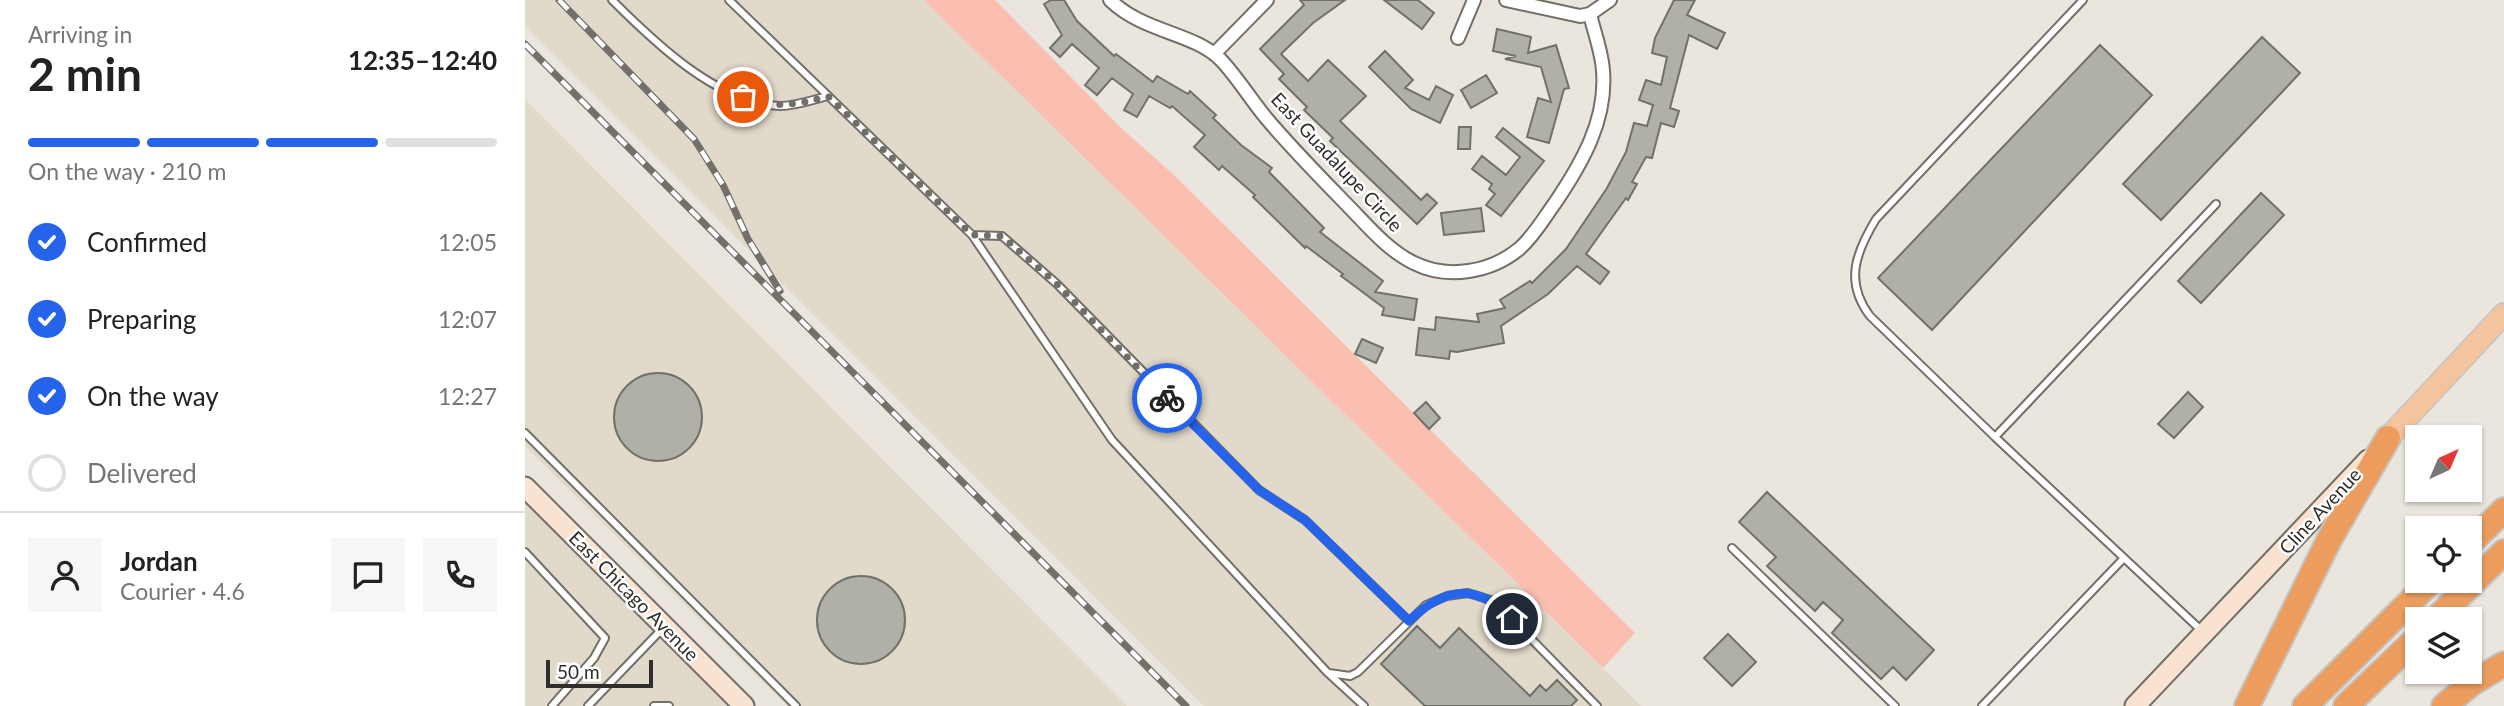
<!DOCTYPE html>
<meta charset="utf-8">
<style>
:root{--surface:#fff;--page:#f6f6f6;--text:#222;--muted:#767676;--line:#e0e0e0;--accent:#2563eb}
body{margin:0;font-family:Lato,sans-serif;background:var(--page);color:var(--text);height:100vh;display:flex;flex-direction:column;font-size:26px;white-space:nowrap}
*{box-sizing:border-box;margin:0}
p{font-size:23px;color:var(--muted)}
.icon{flex:none;width:38px;height:38px;fill:none;stroke:currentColor;stroke-width:2;stroke-linecap:round;stroke-linejoin:round}
.map{position:relative;flex:1;overflow:hidden}
.drawer{display:flex;flex-direction:column;background:var(--surface);width:525px}
.drawer>*{flex:none}
.needle{width:46px;rotate:44deg}
.tools{position:absolute;left:1880px;top:425px;display:grid;gap:14px}
.tools a{display:grid;place-items:center;width:77px;height:77px;border-radius:0px;background:var(--surface);box-shadow:0 2px 5px #0004;font-size:35px}
.scale{position:absolute;left:21px;bottom:18px;width:107px;box-sizing:border-box;padding-left:7px;border:4px solid #302e2b;border-top:0;font-size:19px;line-height:24px;white-space:nowrap;color:#302e2b;-webkit-text-stroke:5px #fff;paint-order:stroke}
.pin{position:absolute;display:grid;place-items:center;width:60px;height:60px;color:#fff;margin:-30px;border:4px solid #fff;border-radius:50%;box-shadow:0 2px 7px #0007}
.courier{position:absolute;display:grid;place-items:center;width:70px;height:70px;margin:-35px;border:5px solid #2563eb;border-radius:50%;background:#fff;color:#222;box-shadow:0 2px 9px #0007}
.head em{font-style:normal;font-weight:700}
.head div{display:flex;flex-direction:column-reverse}
.head{display:flex;align-items:center;justify-content:space-between;height:119px;padding:0 28px}
h1{font-size:46px;font-weight:700;line-height:52px}
.bar{display:grid;grid-template-columns:repeat(4,1fr);gap:10px 7px;align-content:center;height:84px;padding:0 28px}
.bar i{height:9px;border-radius:5px;background:var(--line)}
.bar .active{background:var(--accent)}
.bar p{grid-column:span 4}
.line{display:flex;align-items:center;gap:18px;padding:0 28px;border-top:2px solid var(--line)}
.line div{flex:1}
.round{display:grid;place-items:center;flex:none;width:74px;height:74px;border-radius:0px;background:var(--page)}
ol{padding:0 28px;list-style:none}
li{display:flex;align-items:center;gap:21px;height:77px}
li p{margin-inline-start:auto}
li .icon{padding:7px;border-radius:50%;background:var(--accent);color:#fff;stroke-width:4}
li:last-child{color:var(--muted)}
li i{width:38px;height:38px;border:4px solid var(--line);border-radius:50%}
main{display:flex;flex:1;min-height:0}
.map>svg:first-child{display:block}
.built{fill:#e1d9ca}
.green{fill:#fbbfb2}
.building{fill:#b0b0a8;stroke:#707169;stroke-width:2}
.lines{fill:none;stroke-linecap:round;stroke-linejoin:round}
.lane-casing{stroke:#736f68;stroke-width:10}
.street-casing{stroke:#736f68;stroke-width:16}
.secondary-casing{stroke:#736f68;stroke-width:23}
.primary-casing{stroke:#c5c4c4;stroke-width:24}
.highway-casing{stroke:#c5c4c4;stroke-width:28}
.lane{stroke:#fff;stroke-width:6}
.street{stroke:#fff;stroke-width:12}
.secondary{stroke:#f9e2cf;stroke-width:19}
.primary{stroke:#f4c49e;stroke-width:21}
.highway{stroke:#ec9d5e;stroke-width:24}
.rail-casing{stroke:#73706b;stroke-width:7}
.rail{stroke:#fff;stroke-width:4.5;stroke-dasharray:13;stroke-linecap:butt}
.done{stroke:#716e69;stroke-width:7;stroke-dasharray:0 12.6}
.route{stroke:#2563eb;stroke-width:9}
.labels{text-anchor:middle;stroke-width:5;stroke-linejoin:round;paint-order:stroke}
.street-label{font-size:19px;fill:#302e2b;stroke:#fff}
</style>
<main>
<section class="drawer">
<div class="head"><div><h1>2 min</h1><p>Arriving in</p></div><em>12:35–12:40</em></div>
<div class="bar"><i class="active"></i><i class="active"></i><i class="active"></i><i></i><p>On the way · 210 m</p></div>
<ol>
<li><svg class="icon" aria-label="check" viewBox="0 0 24 24"><path d="M5 12l5 5 9-10"/></svg>Confirmed<p>12:05</p></li>
<li><svg class="icon" aria-label="check" viewBox="0 0 24 24"><path d="M5 12l5 5 9-10"/></svg>Preparing<p>12:07</p></li>
<li><svg class="icon" aria-label="check" viewBox="0 0 24 24"><path d="M5 12l5 5 9-10"/></svg>On the way<p>12:27</p></li>
<li><i></i>Delivered</li>
</ol>
<div class="line" style="height:126px"><a class="round"><svg class="icon" aria-label="person" viewBox="0 0 24 24"><circle cx="12" cy="8" r="4"/><path d="M4 21q1-7 8-7t8 7"/></svg></a><div><b>Jordan</b><p>Courier · 4.6</p></div><a class="round"><svg class="icon" aria-label="chat" viewBox="0 0 24 24"><path d="M4 5h16v11H9l-5 4z"/></svg></a><a class="round"><svg class="icon" aria-label="phone" viewBox="0 0 24 24"><path d="M5 4h4l2 5-3 2q2 4 5 5l2-3 5 2v4C11 20 4 13 5 4z"/></svg></a></div>
</section>
<div class="map">
<svg width="1979" height="706" viewBox="0 0 1979 706">
<rect width="100%" height="100%" fill="#eae6dd"/>
<path class="built" d="M 0,0 L 399,0 L 1116,706 L 679,706 L 0,26 Z
M 0,99 L 602,706 L 262,706 L 0,446 Z
M 0,487 L 219,706 L 0,706 Z"/>
<path class="green" d="M 399,0 L 470,0 L 594,126 L 649,175 L 1110,633 L 1078,668 Z"/>
<path class="building" d="M 526,0 L 539,0 L 552,21 L 589,56 L 591,54 L 628,82 L 632,76 L 663,94 L 665,91 L 691,115 L 688,118 L 716,145 L 747,168 L 744,172 L 799,228 L 795,232 L 858,281 L 850,292 L 892,299 L 889,320 L 857,315 L 859,308 L 816,276 L 818,274 L 781,246 L 780,248 L 728,197 L 730,195 L 697,166 L 694,170 L 669,147 L 680,135 L 647,106 L 645,108 L 624,96 L 612,117 L 599,110 L 608,94 L 587,78 L 572,95 L 560,85 L 574,68 L 547,44 L 535,57 L 525,48 L 537,35 L 519,4 Z
M 775,0 L 820,0 L 788,23 L 756,54 L 783,81 L 803,60 L 841,96 L 815,121 L 896,200 L 902,194 L 912,203 L 892,224 L 805,141 L 808,138 L 779,110 L 782,107 L 754,79 L 759,74 L 735,49 L 779,5 Z
M 859,0 L 893,0 L 909,13 L 897,29 Z
M 1149,0 L 1170,0 L 1162,15 L 1200,33 L 1192,49 L 1164,35 L 1145,108 L 1154,111 L 1149,127 L 1136,123 L 1127,158 L 1121,157 L 1107,182 L 1112,184 L 1103,200 L 1101,198 L 1061,254 L 1084,272 L 1075,284 L 1052,266 L 1023,294 L 976,326 L 979,343 L 932,352 L 925,351 L 924,359 L 891,355 L 894,328 L 910,330 L 911,317 L 954,322 L 952,314 L 980,308 L 975,300 L 1005,281 L 1007,283 L 1041,249 L 1082,188 L 1101,152 L 1109,123 L 1122,126 L 1128,105 L 1114,100 L 1121,80 L 1136,85 L 1142,57 L 1127,53 L 1130,38 Z
M 972,29 L 1006,37 L 1003,53 L 1031,45 L 1044,88 L 1039,89 L 1024,143 L 1002,137 L 1013,98 L 1026,102 L 1016,67 L 980,59 L 991,56 L 968,51 Z
M 1737,37 L 1775,73 L 1636,220 L 1598,184 Z
M 1575,45 L 1627,95 L 1407,330 L 1353,278 Z
M 860,51 L 888,80 L 880,88 L 904,100 L 911,86 L 928,95 L 915,123 L 886,109 L 844,67 Z
M 961,75 L 972,93 L 946,108 L 936,90 Z
M 934,127 L 946,127 L 945,149 L 933,149 Z
M 978,128 L 1019,161 L 976,216 L 961,205 L 970,194 L 964,189 L 967,184 L 947,169 L 957,156 L 981,175 L 995,157 L 971,137 Z
M 1736,193 L 1759,215 L 1676,303 L 1653,281 Z
M 956,208 L 959,231 L 919,235 L 916,213 Z
M 837,339 L 858,348 L 851,363 L 830,354 Z
M89 417a44 44 0 1 1 88 0a44 44 0 1 1-88 0Z
M 1663,392 L 1678,407 L 1649,438 L 1633,424 Z
M 901,402 L 915,418 L 904,429 L 889,413 Z
M 1242,492 L 1409,650 L 1381,680 L 1368,667 L 1356,679 L 1307,633 L 1318,620 L 1298,602 L 1290,611 L 1242,566 L 1251,557 L 1214,522 Z
M292 620a44 44 0 1 1 88 0a44 44 0 1 1-88 0Z
M 892,626 L 915,648 L 934,628 L 1005,696 L 1015,685 L 1021,691 L 1032,680 L 1052,700 L 1046,706 L 900,706 L 856,664 Z
M 1203,634 L 1231,662 L 1207,686 L 1179,658 Z"/>
<g class="lines">
<g class="lane-casing">
<path id="lane" d="M 87,0 C 129,42 192,103 255,106 C 271,106 287,100 303,96
M 204,0 L 447,235 L 587,440 L 802,672 L 839,706
M 447,235 L 477,236 L 532,284 L 734,490 L 780,520 L 884,621
M 0,433 L 271,706
M 1470,437 L 1345,316 C 1319,282 1331,252 1351,219 L 1558,0
M 1207,548 L 1370,706
M 0,552 L 80,638 L 69,658 L 27,706
M 1678,632 L 1470,437 L 1691,204
M 804,673 L 825,676 L 833,672 L 901,605 L 922,596 L 943,593 L 969,601 L 1072,706
M 63,706 L 138,628
M 129,706 L 144,706
M 1457,706 L 1598,559"/>
</g>
<g class="street-casing">
<path id="street" d="M 585,0 C 619,33 668,32 696,60 C 713,78 726,100 742,119 C 769,151 800,182 829,212 C 847,231 866,252 889,263 C 923,280 966,272 994,249 C 1009,236 1019,218 1030,203 C 1057,163 1082,120 1078,71 C 1077,52 1069,32 1065,14
M 981,0 L 1055,16 L 1065,14 L 1085,0
M 933,38 L 949,0
M 689,54 L 742,0"/>
</g>
<g class="secondary-casing">
<path id="secondary" d="M 0,487 L 219,706
M 1610,706 L 1843,460"/>
</g>
<g class="primary-casing">
<path id="primary" d="M 1863,438 L 1979,314"/>
</g>
<g class="highway-casing">
<path id="highway" d="M 1944,544 L 1979,510
M 1910,620 L 1979,552
M 1722,706 L 1804,540 L 1863,438
M 1780,706 L 1906,581
M 1821,706 L 1892,638
M 1919,706 L 1947,683 L 1979,664"/>
</g>
<use href="#lane" class="lane"/>
<use href="#street" class="street"/>
<use href="#secondary" class="secondary"/>
<use href="#primary" class="primary"/>
<use href="#highway" class="highway"/>
<g class="rail-casing">
<path id="rail" d="M 34,0 L 169,139 L 198,185 L 223,239 L 255,291
M 0,44 L 661,706"/>
</g>
<use href="#rail" class="rail"/>
</g>
<g class="lines">
<path class="done" d="M 218,97 C 248,109 273,105 303,96 L 447,235 L 477,236 L 532,284 L 642,398"/>
<path class="route" d="M 642,398 L 734,490 L 780,520 L 884,621 C 920,587 951,582 987,619"/>
</g>
<g class="labels">
<g class="street-label">
<text transform="translate(812 162) rotate(47)" y="7">East Guadalupe Circle</text>
<text transform="translate(1795 511) rotate(-47)" y="7">Cline Avenue</text>
<text transform="translate(109 596) rotate(45)" y="7">East Chicago Avenue</text>
</g>
</g>
</svg>
<div class="tools">
<a><svg class="needle" viewBox="-14 -14 28 28"><path d="M0-13l5 13h-10z" fill="#e53935"/><path d="M0 13l5-13h-10z" fill="#767676"/></svg></a>
<a><svg class="icon" aria-label="locate" viewBox="0 0 24 24"><circle cx="12" cy="12" r="6"/><path d="M12 2v4M12 18v4M2 12h4M18 12h4"/></svg></a>
<a><svg class="icon" aria-label="layers" viewBox="0 0 24 24"><path d="M12 4l9 5-9 5-9-5zM3 14l9 5 9-5"/></svg></a>
</div>
<div class="scale">50 m</div>
<div class="pin" style="left:218px;top:97px;background:#ea580c"><svg class="icon" aria-label="bag" viewBox="0 0 24 24"><path d="M5 8h14l-1 12H6zM9 8a3 3 0 0 1 6 0"/></svg></div>
<div class="pin" style="left:987px;top:619px;background:#1f2937"><svg class="icon" aria-label="home" viewBox="0 0 24 24"><path d="M3 11l9-7 9 7M6 9v11h12V9"/></svg></div>
<div class="courier" style="left:642px;top:398px"><svg class="icon" aria-label="bike" viewBox="0 0 24 24"><circle cx="6" cy="16" r="4"/><circle cx="18" cy="16" r="4"/><path d="M6 16l4-8h5l3 8M10 8l3 8H6M13 5h3"/></svg></div>
</div>
</main>
